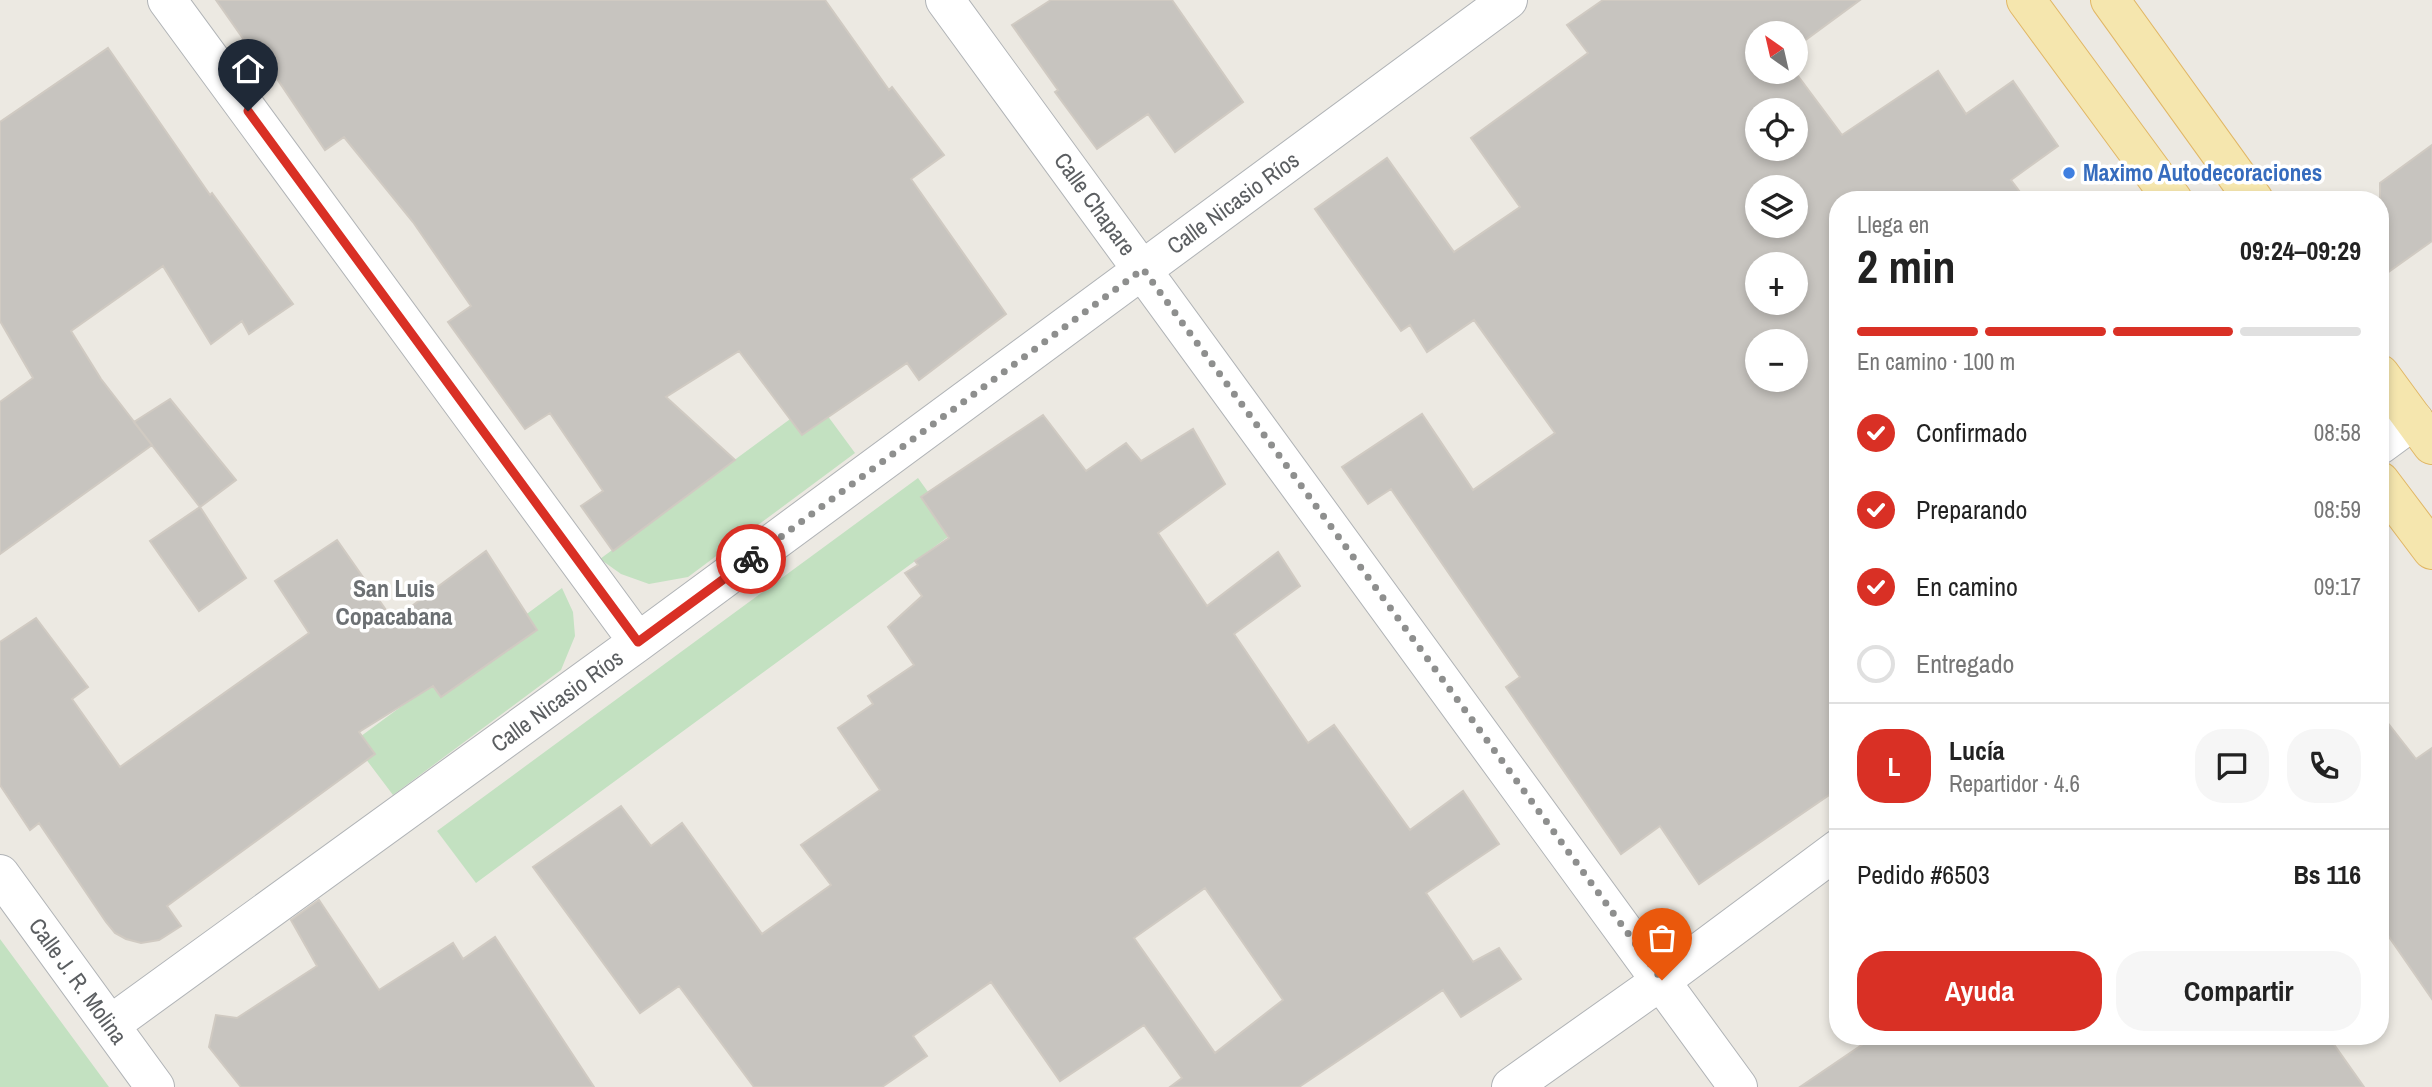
<!DOCTYPE html>
<html lang="es">
<meta charset="utf-8">
<style>
:root{--surface:#fff;--page:#f6f6f6;--text:#222;--muted:#767676;--line:#e0e0e0;--accent:#d93025}
body{margin:0;font-family:"Archivo Narrow",sans-serif;background:var(--page);color:var(--text);height:100vh;display:flex;flex-direction:column;font-size:26px;white-space:nowrap}
*{box-sizing:border-box;margin:0}
p{font-size:23px;color:var(--muted)}
.icon{flex:none;width:38px;height:38px;fill:none;stroke:currentColor;stroke-width:2;stroke-linecap:round;stroke-linejoin:round}
.map{position:relative;flex:1;overflow:hidden}
.details{position:absolute;left:1829px;top:191px;width:560px;height:854px;display:flex;flex-direction:column;background:var(--surface);border-radius:28px;box-shadow:0 4px 10px #0003}
.details>*{flex:none}
.needle{width:46px;rotate:326deg}
.controls{position:absolute;left:1745px;top:21px;display:grid;gap:14px}
.controls a{display:grid;place-items:center;width:63px;height:63px;border-radius:50%;background:var(--surface);box-shadow:0 4px 10px #0003;font-size:35px}
.pin{position:absolute;display:grid;place-items:center;width:60px;height:60px;color:#fff;margin:-72px -30px;border-radius:50% 50% 50% 0;rotate:-45deg;box-shadow:0 0 7px #0007}
.pin .icon{rotate:45deg}
.courier{position:absolute;display:grid;place-items:center;width:70px;height:70px;margin:-35px;border:5px solid #d93025;border-radius:50%;background:#fff;color:#222;box-shadow:0 2px 9px #0007}
.headline em{font-style:normal;font-weight:800}
.headline div{display:flex;flex-direction:column-reverse}
.headline{display:flex;align-items:center;justify-content:space-between;height:119px;padding:0 28px}
h1{font-size:46px;font-weight:800;line-height:52px}
.bar{display:grid;grid-template-columns:repeat(4,1fr);gap:10px 7px;align-content:center;height:84px;padding:0 28px}
.bar i{height:9px;border-radius:5px;background:var(--line)}
.bar .on{background:var(--accent)}
.bar p{grid-column:span 4}
.line{display:flex;align-items:center;gap:18px;padding:0 28px;border-top:2px solid var(--line)}
.line div{flex:1}
.round{display:grid;place-items:center;flex:none;width:74px;height:74px;border-radius:28px;background:var(--page)}
ol{padding:0 28px;list-style:none}
li{display:flex;align-items:center;gap:21px;height:77px}
li p{margin-inline-start:auto}
li .icon{padding:7px;border-radius:50%;background:var(--accent);color:#fff;stroke-width:4}
li:last-child{color:var(--muted)}
li i{width:38px;height:38px;border:4px solid var(--line);border-radius:50%}
.primary-button{display:flex;gap:14px;margin-top:auto;padding:14px 28px}
.primary-button a{flex:1;height:80px;border-radius:28px;background:var(--accent);color:#fff;font-size:28px;font-weight:800;line-height:80px;text-align:center}
.primary-button a+a{background:var(--page);color:var(--text)}
.map>svg:first-child{display:block}
.green{fill:#c3e1c1}
.building{fill:#c7c4bf;stroke:#d0cac2;stroke-width:2;fill-rule:evenodd}
.lines{fill:none;stroke-linecap:round;stroke-linejoin:round}
.minor-casing{stroke:#b0b3b6;stroke-width:40}
.major-casing{stroke:#e1b766;stroke-width:40}
.minor{stroke:#fff;stroke-width:38}
.major{stroke:#f5e6ae;stroke-width:38}
.done{stroke:#8e8f8e;stroke-width:7;stroke-dasharray:0 12.6}
.route{stroke:#d93025;stroke-width:9}
.shop-dot{fill:#3f7fe0;stroke:#fff;stroke-width:2.5}
.labels{text-anchor:middle;stroke-width:7;stroke-linejoin:round;paint-order:stroke}
.shop-label{font-size:23px;font-weight:bold;fill:#366cbe;stroke:#fff;text-anchor:start}
.street-label{font-size:23px;fill:#5b5e61;stroke:#fff}
.neighbourhood-label{font-size:24px;font-weight:bold;fill:#6c7073;stroke:#fff}
</style>
<div class="map">
<svg width="2432" height="1087" viewBox="0 0 2432 1087">
<rect width="100%" height="100%" fill="#ece9e2"/>
<path class="green" d="M 816,400 L 855,453 L 688,577 L 649,584 L 621,574 L 600,559 Z
M 918,478 L 956,531 L 476,883 L 437,831 Z
M 562,588 L 573,612 L 575,636 L 561,670 L 393,795 L 353,742 Z
M 0,939 L 109,1087 L 0,1087 Z"/>
<path class="building" d="M 216,0 L 825,0 L 889,90 L 892,87 L 944,155 L 911,179 L 1006,314 L 919,380 L 907,363 L 802,435 L 739,351 L 666,397 L 735,460 L 613,551 L 581,506 L 603,491 L 550,413 L 525,429 L 448,322 L 471,306 L 413,222 L 344,137 L 325,150 L 265,61 L 261,64 Z
M 1051,0 L 1172,0 L 1243,102 L 1175,152 L 1148,114 L 1097,149 L 1055,92 L 1058,90 L 1012,25 Z
M 1603,0 L 1860,0 L 1796,47 L 1796,33 L 1757,33 L 1757,72 L 1795,72 L 1842,135 L 1938,71 L 1966,114 L 2013,81 L 2058,146 L 2011,180 L 2026,200 L 1838,200 L 1838,789 L 1699,884 L 1660,826 L 1621,854 L 1506,687 L 1520,677 L 1391,489 L 1368,504 L 1342,467 L 1422,414 L 1473,490 L 1555,433 L 1474,320 L 1427,352 L 1410,325 L 1401,331 L 1315,209 L 1387,158 L 1454,252 L 1520,207 L 1471,138 L 1588,53 L 1567,25 ZM 1757,110 L 1796,110 L 1796,149 L 1757,149 ZM 1757,187 L 1796,187 L 1796,226 L 1757,226 ZM 1757,264 L 1796,264 L 1796,303 L 1757,303 ZM 1757,341 L 1796,341 L 1796,380 L 1757,380 Z
M 108,48 L 210,195 L 212,193 L 293,304 L 249,334 L 242,321 L 211,344 L 163,266 L 71,331 L 101,379 L 152,445 L 0,554 L 0,402 L 33,378 L 0,321 L 0,122 Z
M 2432,145 L 2432,241 L 2380,278 L 2380,183 Z
M 170,399 L 236,480 L 200,507 L 134,422 Z
M 1043,415 L 1086,471 L 1126,443 L 1141,461 L 1193,429 L 1225,484 L 1158,533 L 1207,606 L 1278,552 L 1300,586 L 1234,634 L 1308,743 L 1334,725 L 1410,830 L 1463,791 L 1499,844 L 1426,893 L 1473,962 L 1499,948 L 1521,979 L 1461,1017 L 1443,990 L 1299,1087 L 1170,1087 L 1182,1078 L 1144,1025 L 1060,1081 L 991,982 L 913,1036 L 927,1056 L 882,1087 L 754,1087 L 679,986 L 640,1013 L 533,867 L 621,806 L 651,846 L 682,823 L 762,934 L 831,885 L 801,845 L 880,790 L 838,728 L 873,704 L 868,696 L 914,665 L 888,627 L 922,596 L 905,573 L 918,565 L 915,561 L 949,538 L 921,497 ZM 1205,888 L 1283,1000 L 1215,1053 L 1134,938 Z
M 200,507 L 246,578 L 199,611 L 150,541 Z
M 337,540 L 393,620 L 486,551 L 537,630 L 441,697 L 433,686 L 359,732 L 375,754 L 167,906 L 181,926 L 159,940 L 141,943 L 126,939 L 115,933 L 106,922 L 39,823 L 30,830 L 0,785 L 0,642 L 36,618 L 88,687 L 72,699 L 120,767 L 309,633 L 275,581 Z
M 2380,713 L 2416,759 L 2432,748 L 2432,999 L 2380,924 Z
M 319,900 L 379,990 L 453,943 L 463,959 L 495,937 L 594,1087 L 241,1087 L 209,1047 L 216,1015 L 237,1018 L 317,966 L 291,920 Z
M 1875,1036 L 2328,1036 L 2364,1087 L 1800,1087 Z"/>
<g class="lines">
<g class="minor-casing">
<path id="minor" d="M 167,0 L 638,642
M 945,0 L 1738,1087
M 2380,445 L 2414,420
M 0,874 L 155,1087
M 110,1025 L 638,642 L 1508,0
M 1511,1087 L 1662,980 L 1838,849"/>
</g>
<g class="major-casing">
<path id="major" d="M 2026,0 L 2173,200
M 2110,0 L 2254,200
M 2380,374 L 2432,445
M 2380,481 L 2432,550"/>
</g>
<use href="#minor" class="minor"/>
<use href="#major" class="major"/>
</g>
<g class="lines">
<path class="done" d="M 751,559 L 1143,269 L 1662,980"/>
<path class="route" d="M 248,111 L 638,642 L 751,559"/>
</g>
<circle class="shop-dot" cx="2069" cy="173" r="7"/>
<g class="labels">
<g class="shop-label">
<text x="2083" y="181">Maximo Autodecoraciones</text>
</g>
<g class="street-label">
<text transform="translate(1233 203) rotate(-36)" y="8">Calle Nicasio Ríos</text>
<text transform="translate(1095 204) rotate(54)" y="8">Calle Chapare</text>
<text transform="translate(557 701) rotate(-36)" y="8">Calle Nicasio Ríos</text>
<text transform="translate(78 981) rotate(54)" y="8">Calle J. R. Molina</text>
</g>
<g class="neighbourhood-label">
<text x="394" y="597">San Luis<tspan x="394" dy="28">Copacabana</tspan></text>
</g>
</g>
</svg>
<div class="controls">
<a><svg class="needle" viewBox="-14 -14 28 28"><path d="M0-13l5 13h-10z" fill="#e53935"/><path d="M0 13l5-13h-10z" fill="#767676"/></svg></a>
<a><svg class="icon" aria-label="locate" viewBox="0 0 24 24"><circle cx="12" cy="12" r="6"/><path d="M12 2v4M12 18v4M2 12h4M18 12h4"/></svg></a>
<a><svg class="icon" aria-label="layers" viewBox="0 0 24 24"><path d="M12 4l9 5-9 5-9-5zM3 14l9 5 9-5"/></svg></a>
<a>+</a>
<a>−</a>
</div>
<div class="pin" style="left:1662px;top:980px;background:#ea580c"><svg class="icon" aria-label="bag" viewBox="0 0 24 24"><path d="M5 8h14l-1 12H6zM9 8a3 3 0 0 1 6 0"/></svg></div>
<div class="pin" style="left:248px;top:111px;background:#1f2937"><svg class="icon" aria-label="home" viewBox="0 0 24 24"><path d="M3 11l9-7 9 7M6 9v11h12V9"/></svg></div>
<div class="courier" style="left:751px;top:559px"><svg class="icon" aria-label="bike" viewBox="0 0 24 24"><circle cx="6" cy="16" r="4"/><circle cx="18" cy="16" r="4"/><path d="M6 16l4-8h5l3 8M10 8l3 8H6M13 5h3"/></svg></div>
<section class="details">
<div class="headline"><div><h1>2 min</h1><p>Llega en</p></div><em>09:24–09:29</em></div>
<div class="bar"><i class="on"></i><i class="on"></i><i class="on"></i><i></i><p>En camino · 100 m</p></div>
<ol>
<li><svg class="icon" aria-label="check" viewBox="0 0 24 24"><path d="M5 12l5 5 9-10"/></svg>Confirmado<p>08:58</p></li>
<li><svg class="icon" aria-label="check" viewBox="0 0 24 24"><path d="M5 12l5 5 9-10"/></svg>Preparando<p>08:59</p></li>
<li><svg class="icon" aria-label="check" viewBox="0 0 24 24"><path d="M5 12l5 5 9-10"/></svg>En camino<p>09:17</p></li>
<li><i></i>Entregado</li>
</ol>
<div class="line" style="height:126px"><b class="round" style="background:var(--accent);color:#fff">L</b><div><b>Lucía</b><p>Repartidor · 4.6</p></div><a class="round"><svg class="icon" aria-label="chat" viewBox="0 0 24 24"><path d="M4 5h16v11H9l-5 4z"/></svg></a><a class="round"><svg class="icon" aria-label="phone" viewBox="0 0 24 24"><path d="M5 4h4l2 5-3 2q2 4 5 5l2-3 5 2v4C11 20 4 13 5 4z"/></svg></a></div>
<div class="line" style="height:91px"><div>Pedido #6503</div><b>Bs 116</b></div>
<div class="primary-button"><a>Ayuda</a><a>Compartir</a></div>
</section>
</div>
